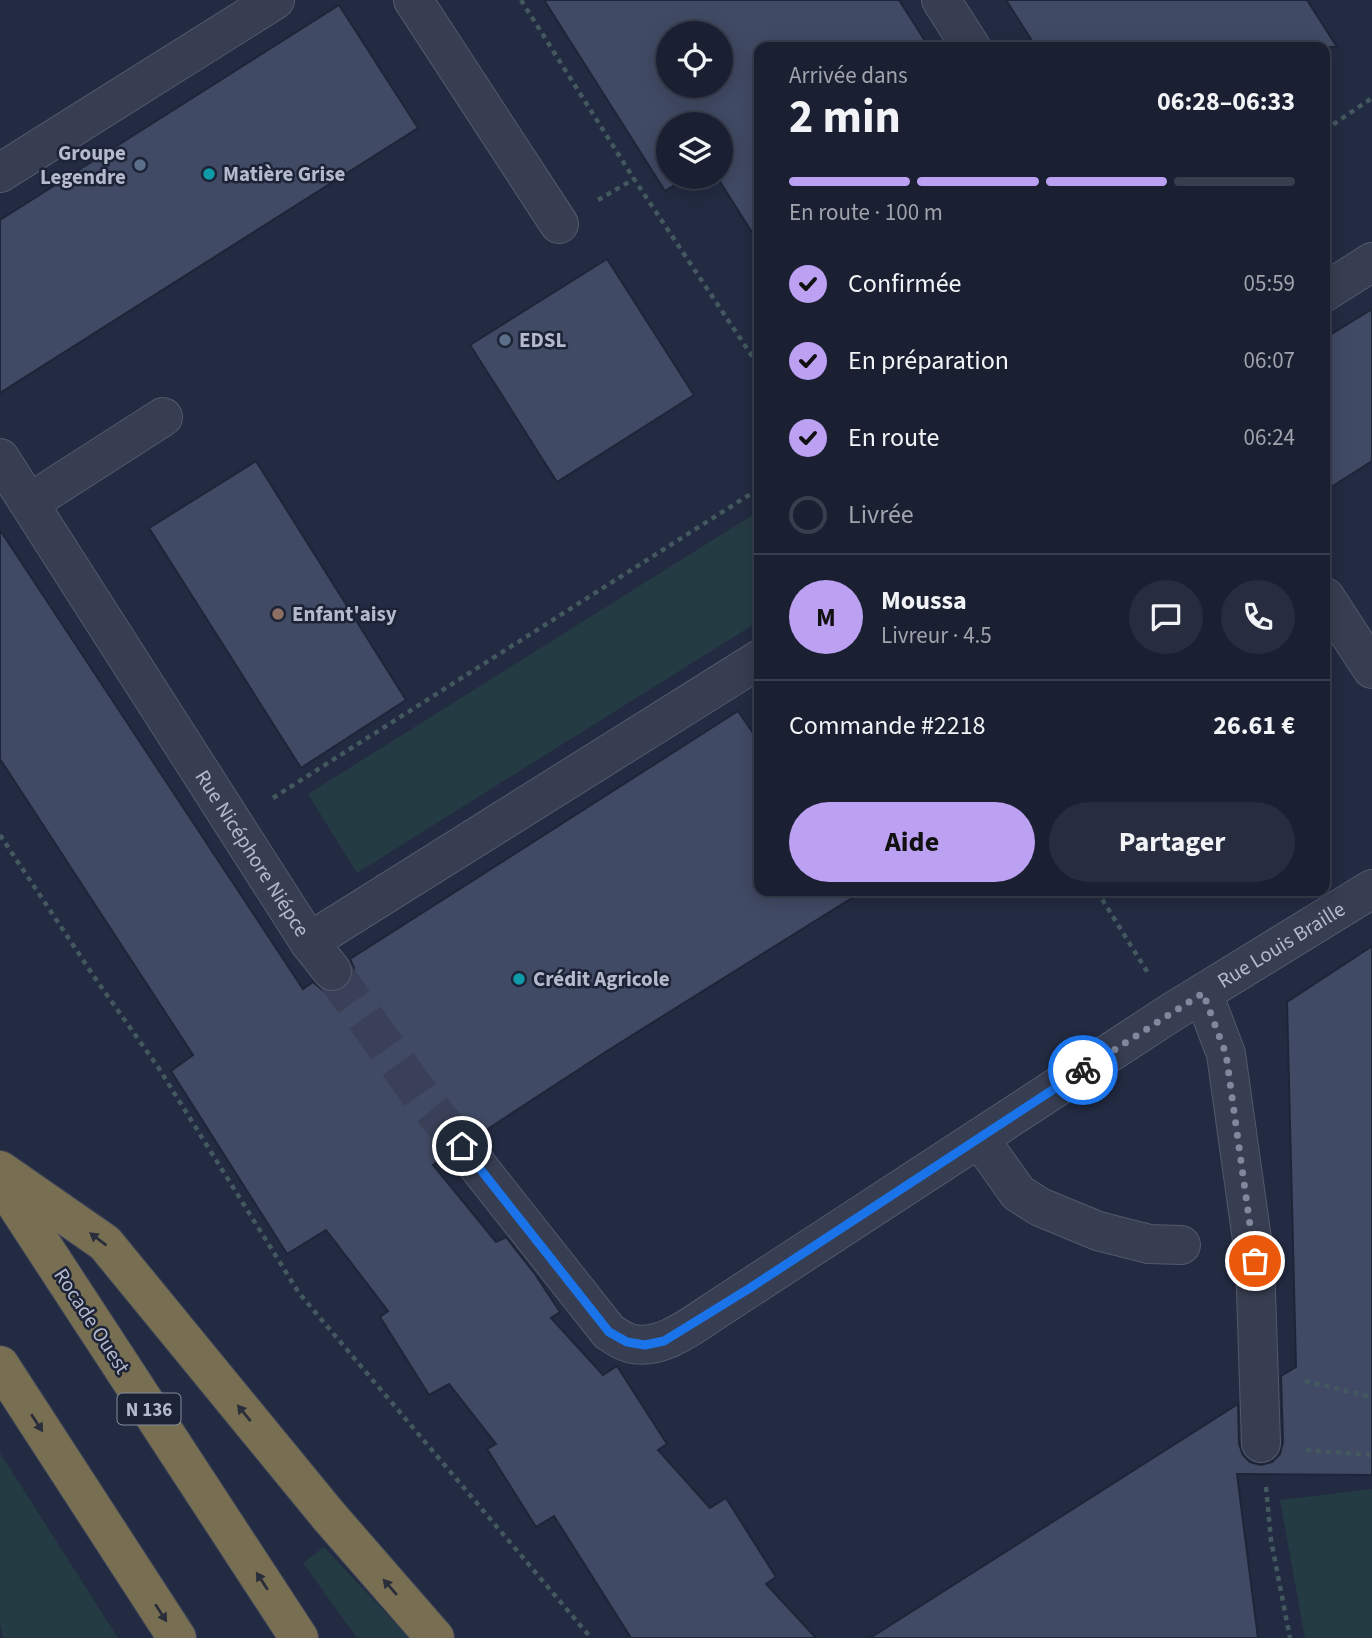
<!DOCTYPE html>
<html lang="fr">
<meta charset="utf-8">
<style>
:root{--surface:#1a2032;--page:#272d3e;--text:#f1f3f6;--muted:#9fa3ac;--line:#383e4d;--accent:#bca0f2}
body{margin:0;font-family:"Source Sans 3",sans-serif;background:var(--page);color:var(--text);height:100vh;display:flex;flex-direction:column;font-size:26px;white-space:nowrap}
*{box-sizing:border-box;margin:0}
p{font-size:23px;color:var(--muted)}
.icon{flex:none;width:38px;height:38px;fill:none;stroke:currentColor;stroke-width:2;stroke-linecap:round;stroke-linejoin:round}
.map{position:relative;flex:1;overflow:hidden}
.drawer{position:absolute;left:754px;top:42px;width:576px;height:854px;display:flex;flex-direction:column;background:var(--surface);border-radius:14px;box-shadow:0 4px 18px #0003,0 0 0 2px var(--line)}
.drawer>*{flex:none}
.buttons{position:absolute;left:656px;top:21px;display:grid;gap:14px}
.buttons a{display:grid;place-items:center;width:77px;height:77px;border-radius:50%;background:var(--surface);box-shadow:0 4px 18px #0003,0 0 0 2px var(--line);font-size:35px}
.pin{position:absolute;display:grid;place-items:center;width:60px;height:60px;color:#fff;margin:-30px;border:4px solid #fff;border-radius:50%;box-shadow:0 2px 7px #0007}
.courier{position:absolute;display:grid;place-items:center;width:70px;height:70px;margin:-35px;border:5px solid #1a73e8;border-radius:50%;background:#fff;color:#222;box-shadow:0 2px 9px #0007}
.head em{font-style:normal;font-weight:700}
.head div{display:flex;flex-direction:column-reverse}
.head{display:flex;align-items:center;justify-content:space-between;height:119px;padding:0 35px}
h1{font-size:46px;font-weight:700;line-height:52px}
.bar{display:grid;grid-template-columns:repeat(4,1fr);gap:10px 7px;align-content:center;height:84px;padding:0 35px}
.bar i{height:9px;border-radius:5px;background:var(--line)}
.bar .current{background:var(--accent)}
.bar p{grid-column:span 4}
.line{display:flex;align-items:center;gap:18px;padding:0 35px;border-top:2px solid var(--line)}
.line div{flex:1}
.round{display:grid;place-items:center;flex:none;width:74px;height:74px;border-radius:37px;background:var(--page)}
ol{padding:0 35px;list-style:none}
li{display:flex;align-items:center;gap:21px;height:77px}
li p{margin-inline-start:auto}
li .icon{padding:7px;border-radius:50%;background:var(--accent);color:#111;stroke-width:4}
li:last-child{color:var(--muted)}
li i{width:38px;height:38px;border:4px solid var(--line);border-radius:50%}
.button{display:flex;gap:14px;margin-top:auto;padding:14px 35px}
.button a{flex:1;height:80px;border-radius:42px;background:var(--accent);color:#111;font-size:28px;font-weight:700;line-height:80px;text-align:center}
.button a+a{background:var(--page);color:var(--text)}
.map>svg:first-child{display:block}
.green{fill:#253b43}
.building{fill:#414a64;stroke:#1e2538;stroke-width:2;fill-rule:evenodd}
.lines{fill:none;stroke-linecap:round;stroke-linejoin:round}
.minor-tunnel{stroke:#394057;stroke-width:38;stroke-dasharray:38 19;stroke-linecap:butt}
.minor-casing{stroke:#52596c;stroke-width:40}
.highway-casing{stroke:#3f4659;stroke-width:40}
.path{stroke:#43585f;stroke-width:4.5;stroke-dasharray:5 5;stroke-linecap:butt}
.minor{stroke:#373e51;stroke-width:38}
.highway{stroke:#786f53;stroke-width:38}
.oneway{fill:#2a2e3a}
.done{stroke:#81879c;stroke-width:7;stroke-dasharray:0 12.6}
.route{stroke:#1a73e8;stroke-width:9}
.service-dot{fill:#5c6f8a;stroke:#1c2336;stroke-width:2.5}
.culture-dot{fill:#0f9aa8;stroke:#1c2336;stroke-width:2.5}
.education-dot{fill:#8d6e63;stroke:#1c2336;stroke-width:2.5}
.labels{text-anchor:middle;stroke-width:5;stroke-linejoin:round;paint-order:stroke}
.shield{fill:#1c2336;stroke:#868c9f;stroke-width:2}
.shield-label{font-size:19px;font-weight:bold;fill:#b4b9cc}
.poi-label{font-size:21px;font-weight:bold;fill:#b4b9cc;stroke:#1c2336;text-anchor:start}
.street-label{font-size:21px;fill:#b4b9cc;stroke:#1c2336}
</style>
<div class="map">
<svg width="1372" height="1638" viewBox="0 0 1372 1638">
<rect width="100%" height="100%" fill="#232b42"/>
<path class="green" d="M 759,511 L 759,621 L 357,873 L 308,794 Z
M 0,1453 L 118,1638 L 3,1638 L 0,1624 Z
M 1372,1489 L 1372,1638 L 1305,1638 L 1280,1500 Z
M 324,1547 L 409,1638 L 357,1638 L 303,1563 Z"/>
<path class="building" d="M 544,0 L 899,0 L 929,47 L 760,47 L 760,245 L 717,177 L 721,177 L 721,124 L 668,124 L 668,177 L 687,177 L 665,191 ZM 668,33 L 721,33 L 721,86 L 668,86 Z
M 1006,0 L 1307,0 L 1337,47 L 1036,47 Z
M 339,5 L 418,128 L 0,393 L 0,220 Z
M 607,259 L 694,395 L 557,482 L 470,345 Z
M 1372,309 L 1372,461 L 1325,491 L 1325,338 Z
M 256,461 L 406,700 L 301,768 L 149,528 Z
M 0,530 L 303,989 L 313,982 L 325,992 L 336,992 L 345,988 L 353,978 L 354,968 L 350,959 L 738,711 L 760,743 L 760,891 L 863,891 L 607,1051 L 480,1134 L 469,1126 L 460,1124 L 449,1128 L 442,1139 L 440,1148 L 444,1157 L 433,1165 L 496,1242 L 506,1237 L 535,1274 L 560,1312 L 551,1318 L 603,1375 L 617,1366 L 667,1444 L 658,1450 L 710,1508 L 726,1498 L 776,1577 L 766,1584 L 816,1638 L 631,1638 L 554,1516 L 536,1527 L 487,1449 L 496,1444 L 449,1384 L 429,1395 L 380,1317 L 388,1311 L 326,1230 L 287,1254 L 171,1071 L 193,1055 L 0,759 Z
M 1372,946 L 1372,1475 L 1237,1474 L 1258,1638 L 870,1638 L 1238,1404 L 1239,1444 L 1243,1455 L 1250,1462 L 1261,1465 L 1272,1462 L 1280,1454 L 1283,1442 L 1281,1376 L 1296,1367 L 1287,1002 Z"/>
<g class="lines">
<path class="minor-tunnel" d="M 332,971 L 423,1099 L 462,1146"/>
<g class="minor-casing">
<g id="minor">
<path d="M 413,0 L 559,224"/>
<path d="M 941,0 L 971,47"/>
<path d="M 0,173 L 275,0"/>
<path d="M 1325,292 L 1372,262"/>
<path id="s1" d="M 0,458 L 309,942 L 760,659"/>
<path d="M 29,503 L 163,417"/>
<path d="M 1325,597 L 1372,669"/>
<path d="M 309,942 L 332,971"/>
<path d="M 1203,993 L 1226,1054 L 1255,1261 L 1261,1443"/>
<path d="M 979,1138 L 1018,1193 L 1040,1207 L 1098,1231 L 1149,1244 L 1181,1245"/>
<path id="s2" d="M 462,1146 L 609,1332 C 615,1336 622,1341 629,1343 C 663,1353 700,1319 728,1302 L 1172,1012 L 1372,889"/>
</g>
</g>
<g class="highway-casing">
<path id="highway" d="M 0,1170 L 105,1243 L 328,1515 L 435,1638
M 0,1180 L 299,1638
M 0,1365 L 177,1638"/>
</g>
<path class="path" d="M 521,0 L 634,179
M 1325,130 L 1372,98
M 598,200 L 634,179 L 760,368
M 273,798 L 760,488
M 0,835 L 97,981 L 158,1067 L 299,1293 L 591,1638
M 1097,891 L 1148,973
M 1305,1381 L 1372,1397
M 1306,1450 L 1372,1455
M 1266,1487 L 1271,1540 L 1290,1638"/>
<use href="#minor" class="minor"/>
<use href="#highway" class="highway"/>
</g>
<defs><path id="oneway-solid" d="M-6-.8H1V-3.2L6.5 0L1 3.2V.8H-6Z" transform="scale(1.75)"/></defs>
<g class="oneway">
<use href="#oneway-solid" transform="translate(98 1239) rotate(-143)"/>
<use href="#oneway-solid" transform="translate(244 1413) rotate(-129)"/>
<use href="#oneway-solid" transform="translate(37 1423) rotate(57)"/>
<use href="#oneway-solid" transform="translate(262 1581) rotate(-123)"/>
<use href="#oneway-solid" transform="translate(390 1587) rotate(-131)"/>
<use href="#oneway-solid" transform="translate(161 1613) rotate(57)"/>
</g>
<g class="lines">
<path class="done" d="M 1083,1070 L 1203,993 L 1226,1054 L 1255,1261"/>
<path class="route" d="M 462,1146 L 609,1332 L 627,1342 L 645,1345 L 664,1341 L 750,1288 L 1083,1070"/>
</g>
<g class="service-dot">
<circle cx="140" cy="165" r="7"/>
<circle cx="505" cy="340" r="7"/>
</g>
<g class="culture-dot">
<circle cx="209" cy="174" r="7"/>
<circle cx="519" cy="979" r="7"/>
</g>
<circle class="education-dot" cx="278" cy="614" r="7"/>
<g class="labels">
<rect class="shield" x="117.5" y="1393.5" width="63" height="31" rx="5"/>
<g class="shield-label">
<text x="149" y="1416">N 136</text>
</g>
<g class="poi-label">
<text x="126" y="160" text-anchor="end">Groupe<tspan x="126" dy="24">Legendre</tspan></text>
<text x="223" y="181">Matière Grise</text>
<text x="519" y="347">EDSL</text>
<text x="292" y="621">Enfant'aisy</text>
<text x="533" y="986">Crédit Agricole</text>
</g>
<g class="street-label">
<text dy="7" stroke="none"><textPath href="#s1" startOffset="469">Rue Nicéphore Niépce</textPath></text>
<text dy="7" stroke="none"><textPath href="#s2" startOffset="1029">Rue Louis Braille</textPath></text>
<text transform="translate(92 1321) rotate(57)" y="7">Rocade Ouest</text>
</g>
</g>
</svg>
<div class="buttons">
<a><svg class="icon" aria-label="locate" viewBox="0 0 24 24"><circle cx="12" cy="12" r="6"/><path d="M12 2v4M12 18v4M2 12h4M18 12h4"/></svg></a>
<a><svg class="icon" aria-label="layers" viewBox="0 0 24 24"><path d="M12 4l9 5-9 5-9-5zM3 14l9 5 9-5"/></svg></a>
</div>
<div class="pin" style="left:1255px;top:1261px;background:#ea580c"><svg class="icon" aria-label="bag" viewBox="0 0 24 24"><path d="M5 8h14l-1 12H6zM9 8a3 3 0 0 1 6 0"/></svg></div>
<div class="pin" style="left:462px;top:1146px;background:#1f2937"><svg class="icon" aria-label="home" viewBox="0 0 24 24"><path d="M3 11l9-7 9 7M6 9v11h12V9"/></svg></div>
<div class="courier" style="left:1083px;top:1070px"><svg class="icon" aria-label="bike" viewBox="0 0 24 24"><circle cx="6" cy="16" r="4"/><circle cx="18" cy="16" r="4"/><path d="M6 16l4-8h5l3 8M10 8l3 8H6M13 5h3"/></svg></div>
<section class="drawer">
<div class="head"><div><h1>2 min</h1><p>Arrivée dans</p></div><em>06:28–06:33</em></div>
<div class="bar"><i class="current"></i><i class="current"></i><i class="current"></i><i></i><p>En route · 100 m</p></div>
<ol>
<li><svg class="icon" aria-label="check" viewBox="0 0 24 24"><path d="M5 12l5 5 9-10"/></svg>Confirmée<p>05:59</p></li>
<li><svg class="icon" aria-label="check" viewBox="0 0 24 24"><path d="M5 12l5 5 9-10"/></svg>En préparation<p>06:07</p></li>
<li><svg class="icon" aria-label="check" viewBox="0 0 24 24"><path d="M5 12l5 5 9-10"/></svg>En route<p>06:24</p></li>
<li><i></i>Livrée</li>
</ol>
<div class="line" style="height:126px"><b class="round" style="background:var(--accent);color:#111">M</b><div><b>Moussa</b><p>Livreur · 4.5</p></div><a class="round"><svg class="icon" aria-label="chat" viewBox="0 0 24 24"><path d="M4 5h16v11H9l-5 4z"/></svg></a><a class="round"><svg class="icon" aria-label="phone" viewBox="0 0 24 24"><path d="M5 4h4l2 5-3 2q2 4 5 5l2-3 5 2v4C11 20 4 13 5 4z"/></svg></a></div>
<div class="line" style="height:91px"><div>Commande #2218</div><b>26.61 €</b></div>
<div class="button"><a>Aide</a><a>Partager</a></div>
</section>
</div>
